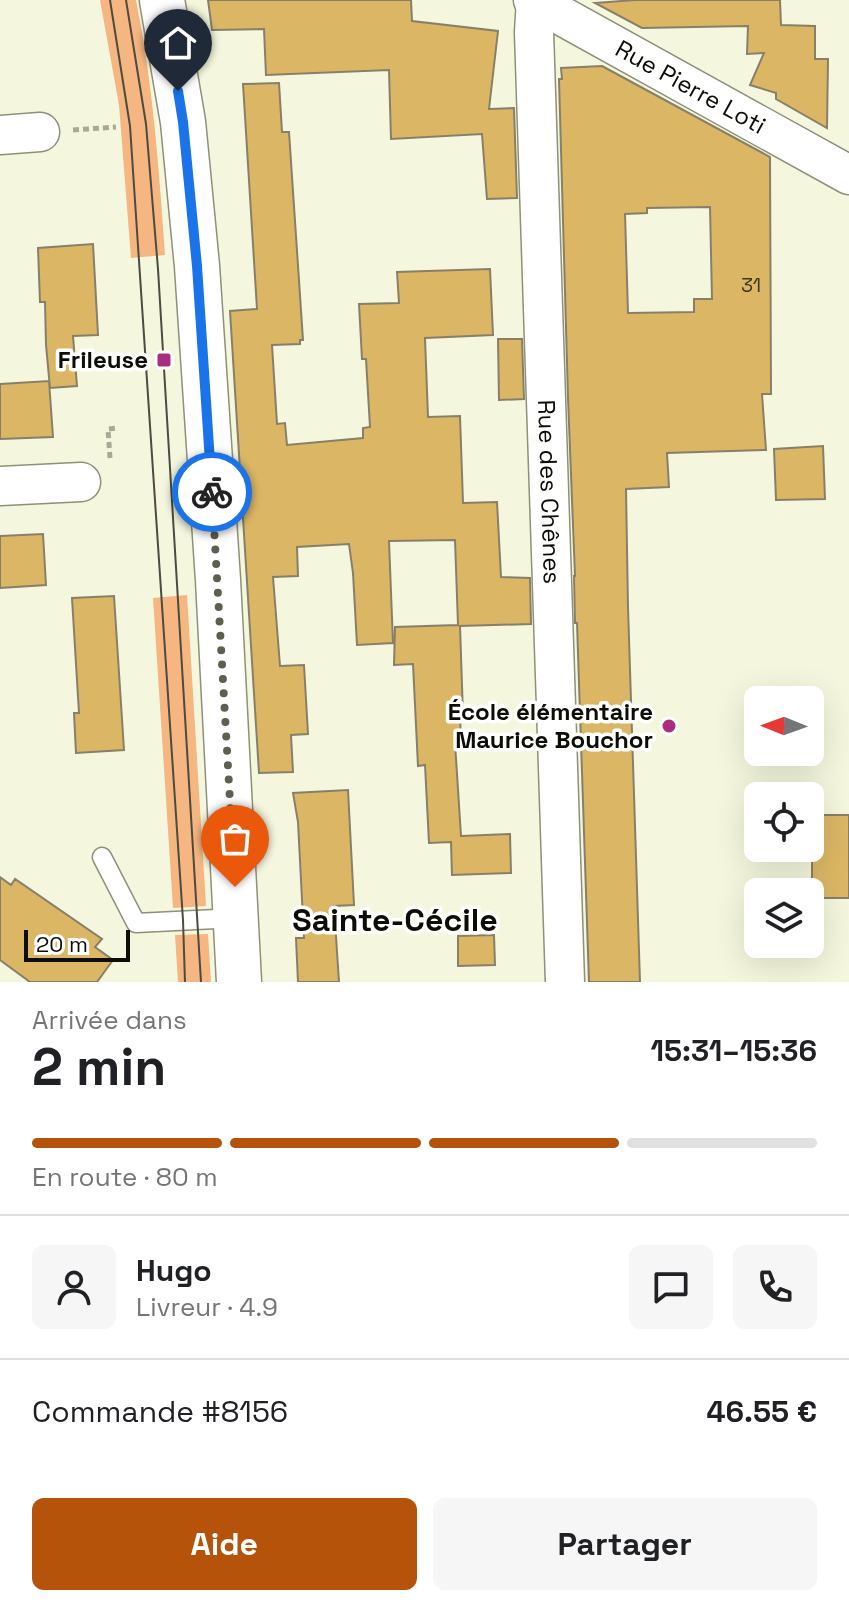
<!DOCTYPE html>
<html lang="fr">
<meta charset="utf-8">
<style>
:root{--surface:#fff;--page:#f6f6f6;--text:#202124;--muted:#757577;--line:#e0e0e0;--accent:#b45309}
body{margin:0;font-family:"Space Grotesk",sans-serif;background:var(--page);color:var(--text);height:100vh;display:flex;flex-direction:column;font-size:30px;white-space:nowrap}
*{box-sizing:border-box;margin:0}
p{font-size:26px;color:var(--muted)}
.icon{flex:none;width:44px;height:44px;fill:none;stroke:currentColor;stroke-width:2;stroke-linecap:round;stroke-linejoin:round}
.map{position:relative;height:982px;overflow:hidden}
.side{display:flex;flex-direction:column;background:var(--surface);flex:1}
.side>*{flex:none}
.needle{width:52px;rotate:271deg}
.buttons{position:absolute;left:744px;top:686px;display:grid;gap:16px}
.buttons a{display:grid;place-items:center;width:80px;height:80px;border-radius:12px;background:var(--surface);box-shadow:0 8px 32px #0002;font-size:40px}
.scale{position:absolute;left:24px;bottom:20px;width:106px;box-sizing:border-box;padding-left:8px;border:4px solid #0d0d06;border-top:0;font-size:22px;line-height:28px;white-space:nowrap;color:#0d0d06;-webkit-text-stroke:6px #fff;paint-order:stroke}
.pin{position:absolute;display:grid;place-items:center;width:68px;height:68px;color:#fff;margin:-82px -34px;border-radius:50% 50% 50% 0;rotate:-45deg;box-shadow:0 0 8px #0007}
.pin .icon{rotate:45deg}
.courier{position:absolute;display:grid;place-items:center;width:80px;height:80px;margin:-40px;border:6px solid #1a73e8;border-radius:50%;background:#fff;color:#222;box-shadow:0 2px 10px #0007}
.head em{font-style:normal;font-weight:600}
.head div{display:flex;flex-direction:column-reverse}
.head{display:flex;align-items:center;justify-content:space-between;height:136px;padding:0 32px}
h1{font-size:52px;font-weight:600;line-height:60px}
.bar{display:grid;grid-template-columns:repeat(4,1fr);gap:12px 8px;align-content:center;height:96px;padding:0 32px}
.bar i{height:10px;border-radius:6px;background:var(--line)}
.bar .selected{background:var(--accent)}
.bar p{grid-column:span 4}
.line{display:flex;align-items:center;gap:20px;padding:0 32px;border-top:2px solid var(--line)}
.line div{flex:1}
.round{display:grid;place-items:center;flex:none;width:84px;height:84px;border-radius:12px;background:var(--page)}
.cta{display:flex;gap:16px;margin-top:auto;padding:16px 32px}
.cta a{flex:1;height:92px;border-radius:12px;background:var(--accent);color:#fff;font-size:32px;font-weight:600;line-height:92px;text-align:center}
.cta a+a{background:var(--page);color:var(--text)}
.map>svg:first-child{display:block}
.green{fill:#f5b681}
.building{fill:#dbb765;stroke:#887f69;stroke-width:2;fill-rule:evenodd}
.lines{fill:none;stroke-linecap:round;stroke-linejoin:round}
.lane-casing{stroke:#8e9079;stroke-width:21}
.street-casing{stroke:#8e9079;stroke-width:41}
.secondary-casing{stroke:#8e9079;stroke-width:47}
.path{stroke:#a8aa96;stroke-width:5;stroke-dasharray:6 4;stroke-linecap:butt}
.lane{stroke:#fff;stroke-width:18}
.street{stroke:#fff;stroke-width:38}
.secondary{stroke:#fff;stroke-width:44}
.tram{stroke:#4b4c40;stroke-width:2}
.done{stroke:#5e5f51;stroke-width:8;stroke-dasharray:0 14.4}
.route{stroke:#1a73e8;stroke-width:10}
.poi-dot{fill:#ab2d7d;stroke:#fff;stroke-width:3}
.labels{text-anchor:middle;stroke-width:7;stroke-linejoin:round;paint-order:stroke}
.number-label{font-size:20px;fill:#40381e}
.street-label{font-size:24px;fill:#0d0d06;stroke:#fff}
.poi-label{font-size:24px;font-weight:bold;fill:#0d0d06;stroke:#fff;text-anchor:end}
.district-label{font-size:32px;font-weight:bold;fill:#0d0d06;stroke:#fff}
</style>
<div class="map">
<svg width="849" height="982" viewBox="0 0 849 982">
<rect width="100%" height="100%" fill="#f4f7dd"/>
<path class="green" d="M 100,0 L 136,0 C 153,84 159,169 165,255 L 131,258 L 119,105 Z
M 187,595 L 206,906 L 173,908 L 153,598 Z
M 208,934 L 211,982 L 178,982 L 175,935 Z"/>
<path class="building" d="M 208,0 L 411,0 L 412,21 L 498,31 L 489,109 L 514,108 L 517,198 L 487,199 L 482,134 L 391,139 L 389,70 L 266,75 L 264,29 L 212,30 Z
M 635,0 L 780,0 L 781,25 L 815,26 L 815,59 L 828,59 L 827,128 L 776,99 L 776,93 L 750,85 L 764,53 L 747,54 L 748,26 L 642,28 L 595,3 Z
M 602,66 L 770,157 L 771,394 L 762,394 L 766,450 L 667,453 L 669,487 L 626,489 L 628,607 L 640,982 L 589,982 L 577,623 L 575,623 L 574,576 L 575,576 L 568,398 L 559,79 L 562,79 L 561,68 ZM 710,207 L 712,299 L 694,299 L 694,312 L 628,313 L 625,214 L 647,213 L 647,208 Z
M 279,83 L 282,132 L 289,132 L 303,340 L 300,340 L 300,344 L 272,345 L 277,424 L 285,423 L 287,445 L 363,438 L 363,428 L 370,427 L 366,359 L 362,359 L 359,304 L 399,303 L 397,272 L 490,269 L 493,335 L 425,338 L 428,417 L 460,416 L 463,503 L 497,502 L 501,577 L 530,578 L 531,624 L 460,626 L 463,715 L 460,715 L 461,742 L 455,743 L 461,836 L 510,834 L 511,873 L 452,875 L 451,842 L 429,843 L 425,765 L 418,766 L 413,664 L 394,665 L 395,627 L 458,625 L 455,540 L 389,541 L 393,643 L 357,645 L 353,573 L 349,544 L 297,547 L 298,576 L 273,577 L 280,666 L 304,665 L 308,734 L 291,735 L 293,772 L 259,773 L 230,311 L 257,309 L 243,84 Z
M 93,244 L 98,335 L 73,336 L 77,386 L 50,388 L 46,345 L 45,302 L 40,302 L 38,248 Z
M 498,339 L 522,339 L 524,399 L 499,400 Z
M 49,381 L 53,437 L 0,439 L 0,384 Z
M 823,446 L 825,499 L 776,500 L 774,449 Z
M 43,534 L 46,585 L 0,588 L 0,536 Z
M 114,596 L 124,750 L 76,753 L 74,713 L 79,713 L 72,598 Z
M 348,790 L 354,905 L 334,906 L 339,982 L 298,982 L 296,938 L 304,938 L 298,822 L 293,793 Z
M 812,815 L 849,815 L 849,898 L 812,898 Z
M 0,877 L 11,885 L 15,879 L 102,939 L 95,947 L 113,960 L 97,982 L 30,982 L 0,960 Z
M 494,935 L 495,965 L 458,966 L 458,936 Z"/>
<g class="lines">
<g class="lane-casing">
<path id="lane" d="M 102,857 L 136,923 L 236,918"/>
</g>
<g class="street-casing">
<g id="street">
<path id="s1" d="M 533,0 L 849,175"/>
<path id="s2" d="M 536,0 L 534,32 L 565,982"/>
<path d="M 0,135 L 40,132"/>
<path d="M 0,486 L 81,482"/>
</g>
</g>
<g class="secondary-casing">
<path id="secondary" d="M 162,0 L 183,122 L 197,266 L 218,580 L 239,982"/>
</g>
<path class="path" d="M 73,130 L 116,127
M 110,458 L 108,429 L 118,428"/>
<use href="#lane" class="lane"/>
<use href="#street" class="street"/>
<use href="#secondary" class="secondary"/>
<path class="tram" d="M 110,0 L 130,126 L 183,920 L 185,982
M 126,0 L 146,124 L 158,269 L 201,982"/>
</g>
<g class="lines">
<path class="done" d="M 212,492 L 235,887"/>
<path class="route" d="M 178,91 L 183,122 L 197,266 L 212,492"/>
</g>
<g class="poi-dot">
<rect x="156" y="352" width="16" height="16" rx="4"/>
<circle cx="669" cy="726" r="8"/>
</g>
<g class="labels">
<g class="number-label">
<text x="751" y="292">31</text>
</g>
<g class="street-label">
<text dy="8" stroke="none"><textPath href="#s1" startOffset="180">Rue Pierre Loti</textPath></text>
<text dy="8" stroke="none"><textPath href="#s2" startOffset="492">Rue des Chênes</textPath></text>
</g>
<g class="poi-label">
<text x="148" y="368">Frileuse</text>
<text x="653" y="720">École élémentaire<tspan x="653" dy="28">Maurice Bouchor</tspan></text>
</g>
<g class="district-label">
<text x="395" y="931">Sainte-Cécile</text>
</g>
</g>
</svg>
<div class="buttons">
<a><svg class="needle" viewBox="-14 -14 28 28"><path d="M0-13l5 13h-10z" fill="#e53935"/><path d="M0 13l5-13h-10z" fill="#757577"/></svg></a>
<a><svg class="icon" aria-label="locate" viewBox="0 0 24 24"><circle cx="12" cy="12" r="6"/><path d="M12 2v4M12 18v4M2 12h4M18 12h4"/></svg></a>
<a><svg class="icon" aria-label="layers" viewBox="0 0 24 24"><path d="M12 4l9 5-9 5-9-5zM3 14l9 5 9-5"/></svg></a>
</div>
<div class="scale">20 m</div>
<div class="pin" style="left:235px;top:887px;background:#ea580c"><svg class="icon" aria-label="bag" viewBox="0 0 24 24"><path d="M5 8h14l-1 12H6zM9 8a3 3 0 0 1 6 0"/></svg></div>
<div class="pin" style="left:178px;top:91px;background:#1f2937"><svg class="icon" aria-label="home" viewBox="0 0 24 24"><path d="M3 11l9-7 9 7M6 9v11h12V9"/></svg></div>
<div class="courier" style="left:212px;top:492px"><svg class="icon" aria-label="bike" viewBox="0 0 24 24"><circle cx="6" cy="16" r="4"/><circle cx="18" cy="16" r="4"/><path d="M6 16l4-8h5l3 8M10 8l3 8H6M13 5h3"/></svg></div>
</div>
<section class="side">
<div class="head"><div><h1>2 min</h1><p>Arrivée dans</p></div><em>15:31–15:36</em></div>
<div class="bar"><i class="selected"></i><i class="selected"></i><i class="selected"></i><i></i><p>En route · 80 m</p></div>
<div class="line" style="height:144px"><a class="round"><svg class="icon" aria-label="person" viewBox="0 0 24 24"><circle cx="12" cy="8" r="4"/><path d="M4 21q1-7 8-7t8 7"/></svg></a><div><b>Hugo</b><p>Livreur · 4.9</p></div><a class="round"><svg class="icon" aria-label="chat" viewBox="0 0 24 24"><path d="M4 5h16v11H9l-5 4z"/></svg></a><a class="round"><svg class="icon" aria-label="phone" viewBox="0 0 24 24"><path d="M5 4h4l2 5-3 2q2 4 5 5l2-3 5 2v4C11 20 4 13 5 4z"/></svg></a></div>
<div class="line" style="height:104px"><div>Commande #8156</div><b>46.55 €</b></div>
<div class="cta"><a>Aide</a><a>Partager</a></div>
</section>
